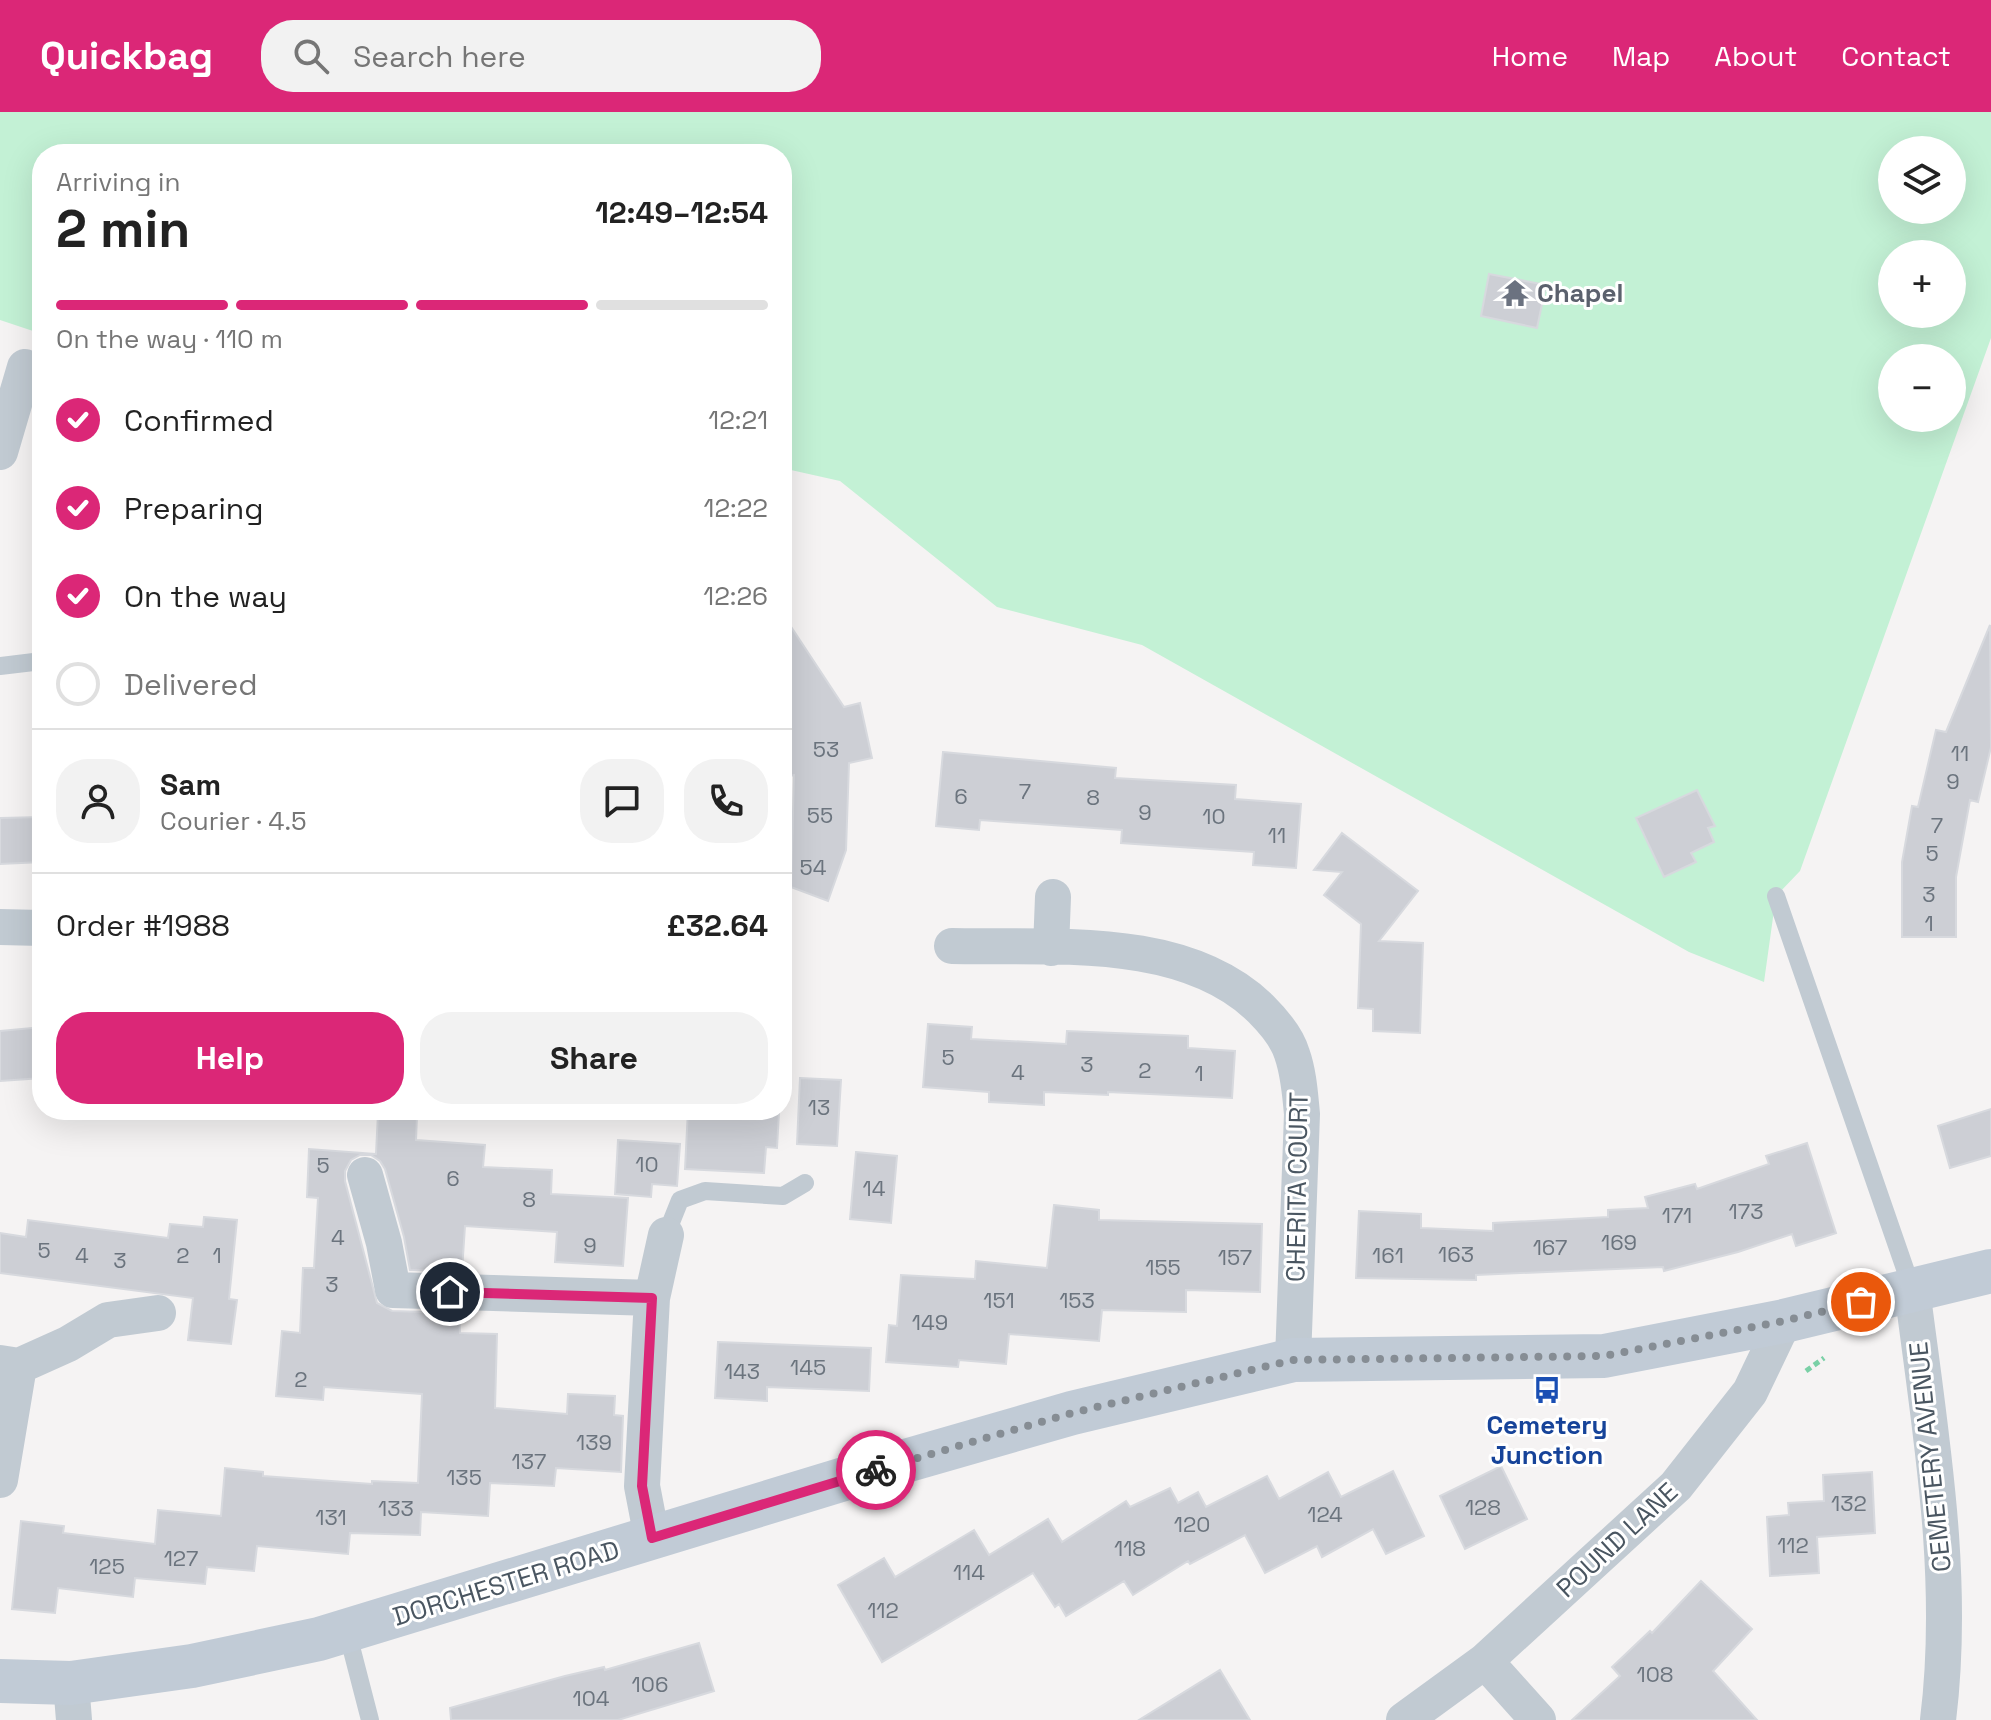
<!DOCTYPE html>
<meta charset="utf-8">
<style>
:root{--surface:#fff;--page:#f2f2f2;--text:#222;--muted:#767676;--line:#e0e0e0;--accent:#db2777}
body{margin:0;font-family:"Space Grotesk",sans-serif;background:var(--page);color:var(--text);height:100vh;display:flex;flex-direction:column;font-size:30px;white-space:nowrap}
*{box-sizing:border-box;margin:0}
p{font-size:26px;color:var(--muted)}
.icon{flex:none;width:44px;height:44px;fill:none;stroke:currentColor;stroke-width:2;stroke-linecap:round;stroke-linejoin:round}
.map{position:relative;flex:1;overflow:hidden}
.drawer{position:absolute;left:32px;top:32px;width:760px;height:976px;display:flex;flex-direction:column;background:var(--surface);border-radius:32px;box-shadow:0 8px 32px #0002}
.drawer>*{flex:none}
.fabs{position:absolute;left:1878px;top:24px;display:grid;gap:16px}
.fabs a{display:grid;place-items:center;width:88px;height:88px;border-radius:50%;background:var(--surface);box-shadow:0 8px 32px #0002;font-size:40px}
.pin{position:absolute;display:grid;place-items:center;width:68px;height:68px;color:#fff;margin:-34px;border:4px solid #fff;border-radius:50%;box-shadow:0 2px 8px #0007}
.courier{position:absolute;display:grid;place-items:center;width:80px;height:80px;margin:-40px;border:6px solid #db2777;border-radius:50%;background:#fff;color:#222;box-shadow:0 2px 10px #0007}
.overview em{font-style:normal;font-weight:700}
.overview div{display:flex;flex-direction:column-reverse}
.overview{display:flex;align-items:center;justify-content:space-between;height:136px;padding:0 24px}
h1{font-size:52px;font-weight:700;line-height:60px}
.bar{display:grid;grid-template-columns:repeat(4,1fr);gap:12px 8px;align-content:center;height:96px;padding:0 24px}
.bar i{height:10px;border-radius:6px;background:var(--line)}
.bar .selected{background:var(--accent)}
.bar p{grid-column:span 4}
.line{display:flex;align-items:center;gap:20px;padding:0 24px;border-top:2px solid var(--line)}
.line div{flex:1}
.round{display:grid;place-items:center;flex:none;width:84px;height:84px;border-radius:32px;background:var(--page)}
ol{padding:0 24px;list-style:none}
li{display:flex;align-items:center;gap:24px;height:88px}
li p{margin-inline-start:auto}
li .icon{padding:8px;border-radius:50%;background:var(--accent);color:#fff;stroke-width:4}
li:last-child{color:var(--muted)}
li i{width:44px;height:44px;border:4px solid var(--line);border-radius:50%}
.primary-button{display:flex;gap:16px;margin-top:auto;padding:16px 24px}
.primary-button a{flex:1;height:92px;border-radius:32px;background:var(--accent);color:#fff;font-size:32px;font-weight:700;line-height:92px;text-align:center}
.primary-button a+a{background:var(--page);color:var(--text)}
header{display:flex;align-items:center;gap:48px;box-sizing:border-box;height:112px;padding:0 40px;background:var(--accent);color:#fff}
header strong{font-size:38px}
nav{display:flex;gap:44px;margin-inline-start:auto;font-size:28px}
.search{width:560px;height:72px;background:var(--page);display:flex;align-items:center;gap:20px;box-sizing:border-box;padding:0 28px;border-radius:32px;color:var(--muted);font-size:30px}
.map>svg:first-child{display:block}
.green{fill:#c3f1d5;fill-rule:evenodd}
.building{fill:#cdcfd5;stroke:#d7d9de;stroke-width:2}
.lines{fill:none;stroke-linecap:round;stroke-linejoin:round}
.path{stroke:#7ad0a6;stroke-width:5;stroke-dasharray:6 4;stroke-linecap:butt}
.lane{stroke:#c1cad2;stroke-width:18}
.street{stroke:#c1cad2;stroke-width:36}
.secondary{stroke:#c1cbd6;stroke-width:44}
.done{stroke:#868d94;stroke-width:8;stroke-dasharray:0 14.4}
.route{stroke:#db2777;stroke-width:10}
.labels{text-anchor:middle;stroke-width:6;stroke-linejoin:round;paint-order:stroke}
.number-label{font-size:22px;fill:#6b747e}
.worship-label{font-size:26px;font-weight:bold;fill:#5b616d;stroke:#fff;text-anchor:start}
.street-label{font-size:26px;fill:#4a5661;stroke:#fff}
.transit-label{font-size:26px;font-weight:bold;fill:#164399;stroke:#fff}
</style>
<header>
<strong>Quickbag</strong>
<div class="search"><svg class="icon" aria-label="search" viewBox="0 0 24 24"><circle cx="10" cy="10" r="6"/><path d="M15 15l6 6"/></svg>Search here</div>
<nav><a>Home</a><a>Map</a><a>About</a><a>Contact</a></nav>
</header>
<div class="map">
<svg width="1991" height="1608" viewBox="0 0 1991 1608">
<rect width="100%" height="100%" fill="#f5f3f3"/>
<path class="green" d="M 0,0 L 1991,0 L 1991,226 L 1800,759 L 1776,784 L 1764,870 L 1689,840 L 1142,533 L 997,495 L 840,369 L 782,356 L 782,42 L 42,42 L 42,222 L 0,208 ZM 1892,38 L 1952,38 L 1952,98 L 1892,98 ZM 1892,142 L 1952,142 L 1952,202 L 1892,202 ZM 1892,246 L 1952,246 L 1952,306 L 1892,306 Z"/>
<path class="building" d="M 1489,162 L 1546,173 L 1537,216 L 1481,204 Z
M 782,501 L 844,595 L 860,591 L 872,646 L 849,651 L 846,738 L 828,789 L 791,775 L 794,663 L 782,666 Z
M 1990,513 L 1991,635 L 1978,690 L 1970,688 L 1956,765 L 1956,825 L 1902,825 L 1902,750 L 1912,694 L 1918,695 L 1936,618 L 1946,620 Z
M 943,640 L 1116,656 L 1115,666 L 1236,673 L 1235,687 L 1301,692 L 1296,756 L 1253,753 L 1254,740 L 1121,731 L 1122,718 L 980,708 L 979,718 L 936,714 Z
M 1697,678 L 1715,714 L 1708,716 L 1714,730 L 1691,741 L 1696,750 L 1664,765 L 1636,706 Z
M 42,705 L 42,750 L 0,752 L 0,706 Z
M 1342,721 L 1418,779 L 1379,829 L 1423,831 L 1420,921 L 1373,919 L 1373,897 L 1358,896 L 1361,812 L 1324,783 L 1342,760 L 1314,758 Z
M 928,912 L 972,915 L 971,927 L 1066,932 L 1067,919 L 1188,924 L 1188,936 L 1235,939 L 1232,986 L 1108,980 L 1108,983 L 1044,980 L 1044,993 L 989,990 L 989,980 L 923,975 Z
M 42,915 L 42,966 L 0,969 L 0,919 Z
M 800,966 L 841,968 L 837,1034 L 797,1032 Z
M 1991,997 L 1991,1044 L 1950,1056 L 1938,1014 Z
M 688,998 L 779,1000 L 777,1036 L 766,1035 L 764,1061 L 685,1057 Z
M 378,1001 L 417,1004 L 416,1028 L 485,1033 L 483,1055 L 552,1058 L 551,1082 L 628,1086 L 623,1154 L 555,1150 L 557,1120 L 465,1114 L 462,1159 L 410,1158 L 404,1125 L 385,1057 L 380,1049 L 371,1043 L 360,1043 L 351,1048 L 345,1059 L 345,1069 L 377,1191 L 392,1199 L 459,1201 L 460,1221 L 497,1222 L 495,1296 L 567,1302 L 568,1282 L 615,1284 L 614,1303 L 623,1304 L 621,1360 L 556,1356 L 554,1374 L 490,1371 L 488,1404 L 421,1400 L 420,1423 L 350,1421 L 348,1442 L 257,1434 L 254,1459 L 207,1455 L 205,1472 L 135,1466 L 133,1485 L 58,1476 L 55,1501 L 12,1497 L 21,1409 L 64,1414 L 63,1421 L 155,1432 L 158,1398 L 221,1404 L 225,1356 L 263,1360 L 263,1364 L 372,1372 L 372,1369 L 418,1371 L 422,1282 L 324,1275 L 323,1288 L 276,1284 L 282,1219 L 300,1221 L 303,1156 L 314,1156 L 318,1086 L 307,1085 L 309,1037 L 376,1042 Z
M 618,1028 L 680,1032 L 677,1074 L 652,1072 L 651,1085 L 615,1082 Z
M 1807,1031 L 1836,1121 L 1796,1134 L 1792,1122 L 1738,1140 L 1664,1159 L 1663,1155 L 1476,1163 L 1476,1168 L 1356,1166 L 1359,1099 L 1421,1102 L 1421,1116 L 1493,1119 L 1493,1111 L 1608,1105 L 1608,1098 L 1648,1096 L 1645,1085 L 1695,1072 L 1697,1077 L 1769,1052 L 1766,1044 Z
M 856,1040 L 897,1044 L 891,1111 L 850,1107 Z
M 1054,1093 L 1099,1098 L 1099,1108 L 1262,1112 L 1260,1180 L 1186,1178 L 1186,1200 L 1102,1198 L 1099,1229 L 1009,1222 L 1006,1252 L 959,1248 L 958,1255 L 886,1250 L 889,1213 L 897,1214 L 901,1163 L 975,1167 L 976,1149 L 1047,1156 Z
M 204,1105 L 237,1108 L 229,1187 L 237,1188 L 231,1232 L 188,1228 L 193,1186 L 0,1161 L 0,1121 L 26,1125 L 28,1108 L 168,1126 L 170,1112 L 203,1115 Z
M 718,1230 L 871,1236 L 869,1279 L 767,1275 L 767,1289 L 715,1286 Z
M 1501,1354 L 1527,1407 L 1465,1437 L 1440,1384 Z
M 1393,1359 L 1424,1424 L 1386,1442 L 1373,1417 L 1322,1445 L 1317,1434 L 1265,1461 L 1245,1423 L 1190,1452 L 1188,1449 L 1133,1483 L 1124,1469 L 1066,1504 L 1059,1492 L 1055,1495 L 1033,1461 L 882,1550 L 838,1473 L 884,1446 L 895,1465 L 974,1418 L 989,1443 L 1048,1407 L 1062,1430 L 1126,1389 L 1130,1395 L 1170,1376 L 1178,1391 L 1198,1380 L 1206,1395 L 1267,1364 L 1279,1387 L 1328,1360 L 1341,1385 Z
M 1872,1360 L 1875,1421 L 1817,1425 L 1819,1461 L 1770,1464 L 1767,1405 L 1789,1403 L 1788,1391 L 1824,1389 L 1823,1363 Z
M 1701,1469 L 1752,1517 L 1713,1559 L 1757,1608 L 1572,1608 L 1620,1564 L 1612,1555 L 1650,1519 L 1652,1521 Z
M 699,1531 L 714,1579 L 618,1608 L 451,1608 L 450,1596 L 565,1564 L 604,1555 L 605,1558 Z
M 1220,1558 L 1250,1608 L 1139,1608 Z"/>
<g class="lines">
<path class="path" d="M 1806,1259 L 1824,1246"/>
<path class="lane" d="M 0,554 L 42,549
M 1776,784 L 1912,1177
M 666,1123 L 680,1088 L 705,1079 L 783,1084 L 805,1071
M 347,1519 L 370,1608"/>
<path class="street" d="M 0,340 L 25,255
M 0,815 L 42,816
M 952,834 C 1052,836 1185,822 1261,897 C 1273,909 1287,925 1292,942 C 1299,962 1300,982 1302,1002 L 1293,1248
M 1051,836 L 1053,785
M 365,1063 L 384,1131 L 393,1178 L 652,1186 L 642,1374 L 652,1426
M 1912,1177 C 1930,1319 1956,1465 1938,1608
M 652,1186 L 666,1123
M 0,1251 L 19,1254 L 0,1368
M 19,1254 L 68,1232 L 108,1208 L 158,1201
M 1485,1549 L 1538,1608
M 71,1571 L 74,1608
M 1404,1608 L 1485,1549 L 1676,1374 L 1750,1280 L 1784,1209"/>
<path class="secondary" d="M 0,1569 L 71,1571 L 192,1554 L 319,1527 L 867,1360 L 1072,1301 L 1293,1248 L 1604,1244 L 1784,1209 L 1991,1159"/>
</g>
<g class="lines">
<path class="done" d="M 876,1358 L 1072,1301 L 1293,1248 L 1604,1244 L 1784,1209 L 1861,1190"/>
<path class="route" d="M 450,1180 L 652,1186 L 642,1374 L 652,1426 L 876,1358"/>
</g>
<defs>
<g id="temple-bare" transform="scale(2.16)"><path d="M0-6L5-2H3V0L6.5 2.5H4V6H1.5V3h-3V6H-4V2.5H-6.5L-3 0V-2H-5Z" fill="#6b7280" stroke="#fff" stroke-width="2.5" paint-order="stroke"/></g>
<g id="bus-bare" transform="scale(2.16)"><path d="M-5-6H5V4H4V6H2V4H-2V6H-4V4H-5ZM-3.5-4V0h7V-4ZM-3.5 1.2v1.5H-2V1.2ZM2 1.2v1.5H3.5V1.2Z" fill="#1a4fb4" stroke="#fff" stroke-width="2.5" paint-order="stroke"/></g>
</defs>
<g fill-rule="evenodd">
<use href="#temple-bare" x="1515" y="181"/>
<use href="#bus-bare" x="1547" y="1278"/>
</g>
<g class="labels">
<g class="number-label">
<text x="826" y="645">53</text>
<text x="1960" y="649">11</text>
<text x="1953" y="677">9</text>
<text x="1025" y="687">7</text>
<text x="961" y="692">6</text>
<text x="1093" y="693">8</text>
<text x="1145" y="708">9</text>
<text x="820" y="711">55</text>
<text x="1214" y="712">10</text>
<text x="1937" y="721">7</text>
<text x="1277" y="731">11</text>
<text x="1932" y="749">5</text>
<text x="813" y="763">54</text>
<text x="1929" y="790">3</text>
<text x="1929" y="819">1</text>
<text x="948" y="953">5</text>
<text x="1087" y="960">3</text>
<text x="1145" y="966">2</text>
<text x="1018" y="968">4</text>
<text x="1199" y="969">1</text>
<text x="819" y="1003">13</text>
<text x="647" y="1060">10</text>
<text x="323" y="1061">5</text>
<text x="453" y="1074">6</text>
<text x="874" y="1084">14</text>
<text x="529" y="1095">8</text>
<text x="1746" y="1107">173</text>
<text x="1677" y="1111">171</text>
<text x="338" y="1133">4</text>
<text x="1619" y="1138">169</text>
<text x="590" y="1141">9</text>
<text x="1550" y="1143">167</text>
<text x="44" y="1146">5</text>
<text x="1456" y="1150">163</text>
<text x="82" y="1151">4</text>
<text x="183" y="1151">2</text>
<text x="217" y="1151">1</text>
<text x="1388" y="1151">161</text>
<text x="1235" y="1153">157</text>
<text x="120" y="1156">3</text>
<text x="1163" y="1163">155</text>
<text x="332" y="1180">3</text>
<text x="999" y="1196">151</text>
<text x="1077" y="1196">153</text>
<text x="930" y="1218">149</text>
<text x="808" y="1263">145</text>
<text x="742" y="1267">143</text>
<text x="301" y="1275">2</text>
<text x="594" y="1338">139</text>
<text x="529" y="1357">137</text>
<text x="464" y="1373">135</text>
<text x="1849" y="1399">132</text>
<text x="1483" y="1403">128</text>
<text x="396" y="1404">133</text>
<text x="1325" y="1410">124</text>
<text x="331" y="1413">131</text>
<text x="1192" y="1420">120</text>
<text x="1793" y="1441">112</text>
<text x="1130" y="1444">118</text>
<text x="181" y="1454">127</text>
<text x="107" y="1462">125</text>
<text x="969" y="1468">114</text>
<text x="883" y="1506">112</text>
<text x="1655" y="1570">108</text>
<text x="650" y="1580">106</text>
<text x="591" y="1594">104</text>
</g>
<g class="worship-label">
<text x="1537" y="190">Chapel</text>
</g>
<g class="street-label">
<text transform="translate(1297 1075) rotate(-89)" y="9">CHERITA COURT</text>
<text transform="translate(1930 1345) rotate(-96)" y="9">CEMETERY AVENUE</text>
<text transform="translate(1617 1428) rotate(-43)" y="9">POUND LANE</text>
<text transform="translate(506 1471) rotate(-17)" y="9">DORCHESTER ROAD</text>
</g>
<g class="transit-label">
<text x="1547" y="1322">Cemetery<tspan x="1547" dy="30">Junction</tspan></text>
</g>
</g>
</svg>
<div class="fabs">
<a><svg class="icon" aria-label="layers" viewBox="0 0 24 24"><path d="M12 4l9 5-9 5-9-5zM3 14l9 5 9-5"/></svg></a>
<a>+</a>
<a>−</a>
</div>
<div class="pin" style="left:1861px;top:1190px;background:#ea580c"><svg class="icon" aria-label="bag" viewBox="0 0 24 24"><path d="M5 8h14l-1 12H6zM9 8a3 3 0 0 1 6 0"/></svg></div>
<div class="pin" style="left:450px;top:1180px;background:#1f2937"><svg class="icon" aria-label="home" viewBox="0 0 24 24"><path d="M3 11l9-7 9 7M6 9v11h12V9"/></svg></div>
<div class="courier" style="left:876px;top:1358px"><svg class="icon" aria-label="bike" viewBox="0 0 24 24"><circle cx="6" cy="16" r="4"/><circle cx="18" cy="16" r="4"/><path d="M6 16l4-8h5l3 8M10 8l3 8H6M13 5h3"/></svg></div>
<section class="drawer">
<div class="overview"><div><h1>2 min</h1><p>Arriving in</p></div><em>12:49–12:54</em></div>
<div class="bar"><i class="selected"></i><i class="selected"></i><i class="selected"></i><i></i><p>On the way · 110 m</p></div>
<ol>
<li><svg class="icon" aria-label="check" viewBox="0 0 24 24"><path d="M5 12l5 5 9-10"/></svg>Confirmed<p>12:21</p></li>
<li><svg class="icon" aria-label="check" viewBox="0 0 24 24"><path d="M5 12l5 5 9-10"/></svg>Preparing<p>12:22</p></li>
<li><svg class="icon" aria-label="check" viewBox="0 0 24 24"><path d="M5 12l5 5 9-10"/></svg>On the way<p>12:26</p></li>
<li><i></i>Delivered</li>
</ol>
<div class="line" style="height:144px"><a class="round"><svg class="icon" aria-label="person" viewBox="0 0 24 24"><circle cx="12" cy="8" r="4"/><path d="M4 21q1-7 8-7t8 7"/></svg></a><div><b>Sam</b><p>Courier · 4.5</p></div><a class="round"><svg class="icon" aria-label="chat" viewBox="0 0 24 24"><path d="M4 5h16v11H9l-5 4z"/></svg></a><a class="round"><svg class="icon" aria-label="phone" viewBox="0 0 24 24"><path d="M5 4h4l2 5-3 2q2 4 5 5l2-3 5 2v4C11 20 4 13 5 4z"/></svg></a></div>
<div class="line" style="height:104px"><div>Order #1988</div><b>£32.64</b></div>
<div class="primary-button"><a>Help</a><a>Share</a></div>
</section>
</div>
